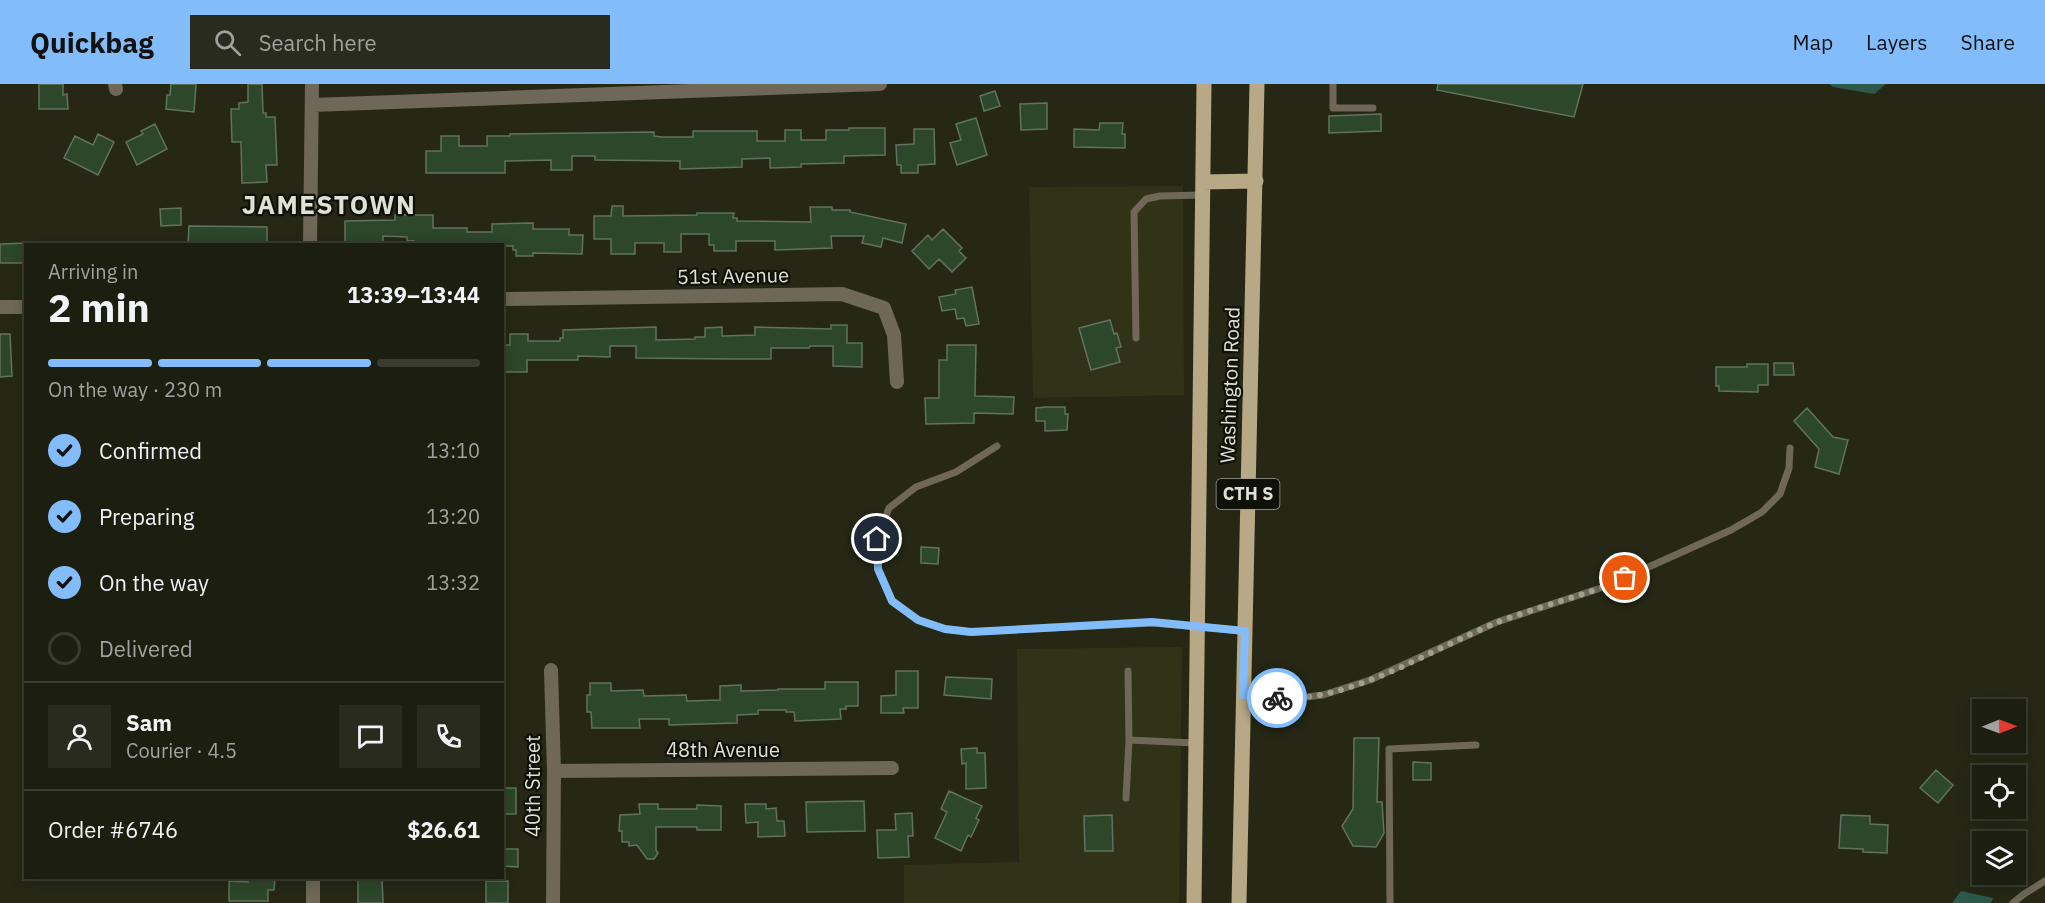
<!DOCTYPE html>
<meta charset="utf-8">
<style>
:root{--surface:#1c1e10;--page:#292b1e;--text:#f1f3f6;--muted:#a0a29f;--line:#3a3c30;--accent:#83bcfb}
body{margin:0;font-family:"IBM Plex Sans",sans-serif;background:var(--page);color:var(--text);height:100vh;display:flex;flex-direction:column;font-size:22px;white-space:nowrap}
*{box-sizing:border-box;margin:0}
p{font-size:20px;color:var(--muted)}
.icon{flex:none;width:33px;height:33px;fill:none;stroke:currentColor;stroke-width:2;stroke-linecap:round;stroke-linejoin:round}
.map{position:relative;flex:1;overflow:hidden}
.side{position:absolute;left:24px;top:159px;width:480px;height:636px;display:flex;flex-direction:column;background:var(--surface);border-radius:0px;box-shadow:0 3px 15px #0003,0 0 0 2px var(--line)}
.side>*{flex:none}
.needle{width:39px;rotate:89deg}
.controls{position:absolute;left:1972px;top:615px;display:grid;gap:12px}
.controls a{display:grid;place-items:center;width:54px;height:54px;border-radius:0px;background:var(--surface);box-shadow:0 3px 15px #0003,0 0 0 2px var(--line);font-size:30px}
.pin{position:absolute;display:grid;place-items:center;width:51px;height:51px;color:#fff;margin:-26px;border:3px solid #fff;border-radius:50%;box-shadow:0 2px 6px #0007}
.courier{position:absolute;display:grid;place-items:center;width:60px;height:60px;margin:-30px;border:4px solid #83bcfb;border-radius:50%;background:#fff;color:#222;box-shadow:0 2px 8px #0007}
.summary em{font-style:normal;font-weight:800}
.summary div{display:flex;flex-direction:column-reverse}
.summary{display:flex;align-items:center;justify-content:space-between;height:102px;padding:0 24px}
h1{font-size:39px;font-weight:800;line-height:45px}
.bar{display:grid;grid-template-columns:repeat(4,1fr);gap:9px 6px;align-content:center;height:72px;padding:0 24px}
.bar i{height:8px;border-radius:4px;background:var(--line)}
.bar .active{background:var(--accent)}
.bar p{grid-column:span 4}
.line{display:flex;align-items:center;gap:15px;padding:0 24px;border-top:2px solid var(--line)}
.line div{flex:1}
.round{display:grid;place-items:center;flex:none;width:63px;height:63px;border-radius:0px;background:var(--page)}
ol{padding:0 24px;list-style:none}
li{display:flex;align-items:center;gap:18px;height:66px}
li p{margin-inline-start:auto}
li .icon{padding:6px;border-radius:50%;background:var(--accent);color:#111;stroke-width:4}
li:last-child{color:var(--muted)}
li i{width:33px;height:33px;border:3px solid var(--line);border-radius:50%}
header{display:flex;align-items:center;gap:36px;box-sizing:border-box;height:84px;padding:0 30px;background:var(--accent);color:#111}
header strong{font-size:28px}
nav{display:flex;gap:33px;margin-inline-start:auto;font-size:21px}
.search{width:420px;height:54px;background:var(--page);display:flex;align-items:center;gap:15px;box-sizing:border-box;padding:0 21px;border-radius:0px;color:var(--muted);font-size:22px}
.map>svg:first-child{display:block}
.built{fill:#303318}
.water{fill:#2b5a4a}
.building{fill:#2d472a;stroke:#627260;stroke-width:1.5}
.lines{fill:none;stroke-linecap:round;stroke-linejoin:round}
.service{stroke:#6f6757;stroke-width:7}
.minor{stroke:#6f6757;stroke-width:14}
.primary{stroke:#b7a886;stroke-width:15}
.done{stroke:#9ea092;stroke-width:6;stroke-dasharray:0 10.8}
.route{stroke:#83bcfb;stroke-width:8}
.labels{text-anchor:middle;stroke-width:4.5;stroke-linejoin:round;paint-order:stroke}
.shield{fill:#0f1008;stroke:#a1a298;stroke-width:1.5}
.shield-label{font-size:18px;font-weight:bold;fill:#dfe1d5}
.street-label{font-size:20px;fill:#dfe1d5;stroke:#0f1008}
.district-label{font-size:26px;font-weight:bold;letter-spacing:1.5px;fill:#dfe1d5;stroke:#0f1008}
</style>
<header>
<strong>Quickbag</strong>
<div class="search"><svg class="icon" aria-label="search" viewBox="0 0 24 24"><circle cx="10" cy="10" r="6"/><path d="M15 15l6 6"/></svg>Search here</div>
<nav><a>Map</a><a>Layers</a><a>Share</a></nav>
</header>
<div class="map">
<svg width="2045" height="819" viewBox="0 0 2045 819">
<rect width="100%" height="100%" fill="#262815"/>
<path class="built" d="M 1183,102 L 1184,311 L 1033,314 L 1029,103 Z
M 1182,563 L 1179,819 L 904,819 L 904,781 L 1019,778 L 1017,565 Z"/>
<path class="water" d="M 1829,0 L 1886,0 L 1874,10 L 1833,3 Z
M 1961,807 L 1993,814 L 1991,819 L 1952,819 Z"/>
<path class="building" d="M 39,0 L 63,0 L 63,11 L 67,10 L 68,25 L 39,25 Z
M 171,0 L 196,0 L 194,28 L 166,25 L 167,11 L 170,11 Z
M 248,0 L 262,0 L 263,29 L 266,29 L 266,33 L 275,33 L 277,81 L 266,81 L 267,98 L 242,99 L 241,58 L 232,58 L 231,25 L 239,25 L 239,19 L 248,18 Z
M 1438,0 L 1583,0 L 1574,33 L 1437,6 Z
M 995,7 L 1000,22 L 984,27 L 980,12 Z
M 1047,19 L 1047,45 L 1021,46 L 1020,20 Z
M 1381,30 L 1381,47 L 1329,49 L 1329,32 Z
M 976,34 L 987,71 L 957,81 L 950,59 L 961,56 L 956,40 Z
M 1100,39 L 1123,39 L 1122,50 L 1125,50 L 1125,64 L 1074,63 L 1074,45 L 1099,46 Z
M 155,40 L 167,65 L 137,81 L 126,58 L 143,50 L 141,47 Z
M 849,44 L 885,44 L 885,71 L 844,72 L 844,79 L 801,80 L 801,83 L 770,84 L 770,74 L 742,75 L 742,83 L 680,85 L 680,77 L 595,76 L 595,72 L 572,72 L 572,86 L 551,86 L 551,76 L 505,77 L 505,89 L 426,89 L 426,67 L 441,67 L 441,52 L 459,52 L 459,62 L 487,62 L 487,52 L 510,52 L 510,50 L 654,48 L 654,52 L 662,53 L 693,53 L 693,47 L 757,47 L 757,57 L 785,57 L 785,46 L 801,46 L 801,56 L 826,56 L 826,46 L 849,46 Z
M 914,45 L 934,45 L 935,80 L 918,81 L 918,89 L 901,89 L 901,81 L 897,81 L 896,61 L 914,60 Z
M 98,50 L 114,58 L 98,91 L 64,74 L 75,52 L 93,61 Z
M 612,122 L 623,122 L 623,132 L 697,131 L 697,129 L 734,129 L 733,134 L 737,134 L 737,137 L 811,138 L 810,123 L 832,123 L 832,126 L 850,126 L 850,128 L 906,140 L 902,159 L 883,154 L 881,163 L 862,159 L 864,152 L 831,152 L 832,164 L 775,166 L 775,157 L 736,157 L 736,167 L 714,167 L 714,161 L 709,161 L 709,150 L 681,150 L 681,168 L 664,168 L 664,159 L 635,159 L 635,170 L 611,170 L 611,155 L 594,155 L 594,132 L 611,132 Z
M 181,124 L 181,141 L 161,142 L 160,125 Z
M 395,131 L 433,131 L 433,144 L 467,144 L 467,148 L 492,148 L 492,140 L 533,139 L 533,145 L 569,145 L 569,151 L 583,151 L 582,170 L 533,169 L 533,172 L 516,172 L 516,166 L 513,166 L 513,162 L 414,160 L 414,157 L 407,157 L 407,153 L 383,152 L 383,160 L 345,160 L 345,137 L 395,136 Z
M 189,142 L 267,143 L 267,160 L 188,160 Z
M 943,145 L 962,164 L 959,167 L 966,174 L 952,188 L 939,175 L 929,185 L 912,167 L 928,151 L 932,156 Z
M 26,159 L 26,179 L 0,179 L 0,160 Z
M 972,203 L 979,240 L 966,242 L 964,234 L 957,235 L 955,225 L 942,227 L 939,213 L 956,210 L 955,206 Z
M 1110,236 L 1114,250 L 1117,249 L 1121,263 L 1116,264 L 1120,278 L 1091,286 L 1079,244 Z
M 831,241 L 847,241 L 847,259 L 862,259 L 862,283 L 833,282 L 833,262 L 810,262 L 809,264 L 771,264 L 771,275 L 733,275 L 636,274 L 636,262 L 610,262 L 610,273 L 578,272 L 578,276 L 527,276 L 527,288 L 502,288 L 502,261 L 510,261 L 510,250 L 528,250 L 528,257 L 560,257 L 560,254 L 563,254 L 563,246 L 656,243 L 656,256 L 695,255 L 695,253 L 705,253 L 705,244 L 722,243 L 722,252 L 755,251 L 755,243 L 831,245 Z
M 0,250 L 10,250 L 12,292 L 0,293 Z
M 947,261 L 976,261 L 975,312 L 1014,313 L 1013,330 L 974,329 L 974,339 L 926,340 L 925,314 L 939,314 L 939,276 L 947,276 Z
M 1774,279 L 1793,279 L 1794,291 L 1774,291 Z
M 1747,280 L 1768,280 L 1768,301 L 1758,301 L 1758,308 L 1719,307 L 1719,302 L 1716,302 L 1716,283 L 1747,283 Z
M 1046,323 L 1065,323 L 1065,330 L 1068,330 L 1067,346 L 1045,347 L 1045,337 L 1036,337 L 1036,324 Z
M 1807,324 L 1833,353 L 1848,356 L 1839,390 L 1815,383 L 1819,365 L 1794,337 Z
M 921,463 L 939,464 L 938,480 L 921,479 Z
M 896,587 L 918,587 L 918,624 L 903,624 L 904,629 L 881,629 L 881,612 L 896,611 Z
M 946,593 L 992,595 L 991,615 L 944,611 Z
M 825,598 L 858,598 L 858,622 L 846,622 L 846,625 L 840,625 L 841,635 L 795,637 L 794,628 L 786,628 L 786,626 L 758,626 L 758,630 L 737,631 L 737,639 L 669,641 L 669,635 L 639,635 L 640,644 L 592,644 L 591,628 L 587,628 L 587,611 L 590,611 L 590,599 L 611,599 L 611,607 L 643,606 L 644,612 L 686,611 L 687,617 L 720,616 L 720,602 L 741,601 L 741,607 L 778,606 L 778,605 L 825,605 Z
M 1354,654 L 1379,654 L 1377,718 L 1382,718 L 1384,749 L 1376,763 L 1353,762 L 1342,742 L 1353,725 Z
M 977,664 L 977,669 L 985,669 L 986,704 L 966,705 L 966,679 L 962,680 L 961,665 Z
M 1413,678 L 1431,679 L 1431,696 L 1413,696 Z
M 1936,686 L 1953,701 L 1938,719 L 1920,704 Z
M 502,704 L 516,704 L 516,730 L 502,730 Z
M 949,707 L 982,722 L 976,734 L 979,736 L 971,753 L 968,751 L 961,767 L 935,754 L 947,728 L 941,725 Z
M 864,717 L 865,747 L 807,748 L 806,718 Z
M 639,720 L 658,720 L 658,725 L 697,725 L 697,721 L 721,722 L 721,746 L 697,746 L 697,743 L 656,743 L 656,766 L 658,769 L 654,775 L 647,775 L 637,761 L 629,762 L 629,758 L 622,758 L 622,747 L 619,747 L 620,731 L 640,730 Z
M 745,720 L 766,720 L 766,725 L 776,724 L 777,737 L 784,737 L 785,752 L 758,753 L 758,738 L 746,739 Z
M 912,729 L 913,752 L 908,752 L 909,773 L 878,774 L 877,746 L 896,746 L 895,730 Z
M 1112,731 L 1113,767 L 1085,767 L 1084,732 Z
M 1841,731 L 1870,732 L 1870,740 L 1888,741 L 1887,769 L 1863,768 L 1863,765 L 1839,764 Z
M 502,765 L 518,765 L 518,783 L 502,782 Z
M 248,794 L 275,794 L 274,806 L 268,806 L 268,817 L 229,817 L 229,797 L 248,798 Z
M 358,794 L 382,794 L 383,819 L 358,819 Z
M 486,797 L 508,797 L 508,819 L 486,819 Z"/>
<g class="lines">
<path class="service" d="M 1333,0 L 1333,24 L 1373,24
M 1136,254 L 1134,128 L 1146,115 L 1160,112 L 1202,111
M 997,362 L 956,388 L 916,403 L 889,424 L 877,455 L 878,485 L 892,517 L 918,536 L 945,545 L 971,548 L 1153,539 L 1245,547
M 1128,587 L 1129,656 L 1195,659
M 1243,611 L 1289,615 L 1323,611 L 1370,596 L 1497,538 L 1604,503 L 1731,446 L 1762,428 L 1780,410 L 1789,384 L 1790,364
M 1126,714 L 1129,656
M 1390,819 L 1389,665 L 1476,661
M 2013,819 L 2024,810 L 2045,797"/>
<path class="minor" d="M 115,0 L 116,5
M 312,21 L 880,0
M 310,160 L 312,0
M 502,215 L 842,210 L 884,224 L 894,251 L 897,298
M 0,223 L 26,223
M 551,586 L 554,687 L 553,819
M 554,687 L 892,684
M 313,794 L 313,819"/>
<path class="primary" d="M 1203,98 L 1256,97
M 1194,819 L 1204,0
M 1239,819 L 1257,0"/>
</g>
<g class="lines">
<path class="done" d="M 1277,614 C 1350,619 1429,566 1496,539 C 1538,522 1583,513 1625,494"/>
<path class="route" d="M 877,455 L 878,485 L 892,517 L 918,536 L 945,545 L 971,548 L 1152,538 L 1245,547 L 1243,611 L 1277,614"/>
</g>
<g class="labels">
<rect class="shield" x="1216.5" y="395" width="63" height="30" rx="4.5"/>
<g class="shield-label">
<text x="1248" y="416">CTH S</text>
</g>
<g class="street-label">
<text transform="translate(733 192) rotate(-1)" y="7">51st Avenue</text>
<text transform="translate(1230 301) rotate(-88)" y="7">Washington Road</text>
<text x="723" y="673">48th Avenue</text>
<text transform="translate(533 702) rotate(-90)" y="7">40th Street</text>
</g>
<g class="district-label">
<text x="329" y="130">JAMESTOWN</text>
</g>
</g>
</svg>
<div class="controls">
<a><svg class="needle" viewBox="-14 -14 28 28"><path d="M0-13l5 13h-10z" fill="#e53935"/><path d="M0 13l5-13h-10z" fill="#a0a29f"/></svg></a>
<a><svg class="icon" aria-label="locate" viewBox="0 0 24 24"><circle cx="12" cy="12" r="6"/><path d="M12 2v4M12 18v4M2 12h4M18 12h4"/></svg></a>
<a><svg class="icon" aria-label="layers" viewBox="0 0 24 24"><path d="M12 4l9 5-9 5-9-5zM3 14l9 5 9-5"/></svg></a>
</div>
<div class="pin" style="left:1625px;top:494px;background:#ea580c"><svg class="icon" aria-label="bag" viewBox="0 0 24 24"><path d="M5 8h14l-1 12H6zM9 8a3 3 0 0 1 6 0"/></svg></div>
<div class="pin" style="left:877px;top:455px;background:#1f2937"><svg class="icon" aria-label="home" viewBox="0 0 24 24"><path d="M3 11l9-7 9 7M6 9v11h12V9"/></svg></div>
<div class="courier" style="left:1277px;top:614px"><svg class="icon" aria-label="bike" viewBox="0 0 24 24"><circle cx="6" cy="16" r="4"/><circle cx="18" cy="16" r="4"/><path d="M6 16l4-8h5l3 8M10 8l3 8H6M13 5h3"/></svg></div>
<section class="side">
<div class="summary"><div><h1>2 min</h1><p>Arriving in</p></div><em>13:39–13:44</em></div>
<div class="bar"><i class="active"></i><i class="active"></i><i class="active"></i><i></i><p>On the way · 230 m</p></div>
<ol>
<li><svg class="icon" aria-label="check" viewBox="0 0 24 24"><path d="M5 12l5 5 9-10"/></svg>Confirmed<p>13:10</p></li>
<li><svg class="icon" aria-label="check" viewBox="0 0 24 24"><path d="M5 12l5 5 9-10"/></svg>Preparing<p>13:20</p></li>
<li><svg class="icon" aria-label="check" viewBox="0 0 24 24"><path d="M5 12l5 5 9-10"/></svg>On the way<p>13:32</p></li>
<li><i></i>Delivered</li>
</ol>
<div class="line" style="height:108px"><a class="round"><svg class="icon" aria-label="person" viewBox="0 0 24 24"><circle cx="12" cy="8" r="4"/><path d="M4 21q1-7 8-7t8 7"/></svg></a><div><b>Sam</b><p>Courier · 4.5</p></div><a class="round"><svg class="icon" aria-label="chat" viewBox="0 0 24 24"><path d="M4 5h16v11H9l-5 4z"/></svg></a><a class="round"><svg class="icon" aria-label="phone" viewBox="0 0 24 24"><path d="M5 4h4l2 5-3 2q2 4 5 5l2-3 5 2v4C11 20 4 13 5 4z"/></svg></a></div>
<div class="line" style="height:78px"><div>Order #6746</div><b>$26.61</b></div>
</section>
</div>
